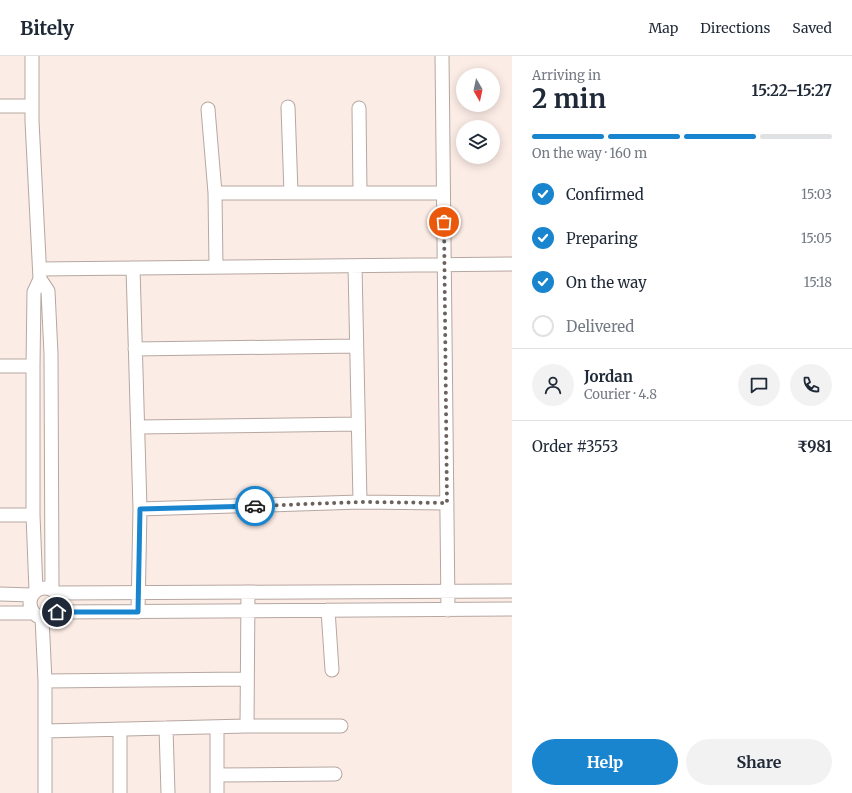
<!DOCTYPE html>
<meta charset="utf-8">
<style>
:root{--surface:#fff;--page:#f2f2f3;--text:#1f2937;--muted:#747a83;--line:#e0e1e3;--accent:#1a85cf}
body{margin:0;font-family:Merriweather,serif;background:var(--page);color:var(--text);height:100vh;display:flex;flex-direction:column;font-size:15px;white-space:nowrap}
*{box-sizing:border-box;margin:0}
p{font-size:13px;color:var(--muted)}
.icon{flex:none;width:22px;height:22px;fill:none;stroke:currentColor;stroke-width:2;stroke-linecap:round;stroke-linejoin:round}
.map{position:relative;flex:1;overflow:hidden}
.sheet{display:flex;flex-direction:column;background:var(--surface);width:340px}
.sheet>*{flex:none}
.needle{width:26px;rotate:171deg}
.controls{position:absolute;left:456px;top:12px;display:grid;gap:8px}
.controls a{display:grid;place-items:center;width:44px;height:44px;border-radius:50%;background:var(--surface);box-shadow:0 2px 10px #0003;font-size:20px}
.pin{position:absolute;display:grid;place-items:center;width:34px;height:34px;color:#fff;margin:-17px;border:2px solid #fff;border-radius:50%;box-shadow:0 1px 4px #0007}
.courier{position:absolute;display:grid;place-items:center;width:40px;height:40px;margin:-20px;border:3px solid #1a85cf;border-radius:50%;background:#fff;color:#222;box-shadow:0 1px 5px #0007}
.headline em{font-style:normal;font-weight:700}
.headline div{display:flex;flex-direction:column-reverse}
.headline{display:flex;align-items:center;justify-content:space-between;height:68px;padding:0 20px}
h1{font-size:26px;font-weight:700;line-height:30px}
.bar{display:grid;grid-template-columns:repeat(4,1fr);gap:6px 4px;align-content:center;height:48px;padding:0 20px}
.bar i{height:5px;border-radius:3px;background:var(--line)}
.bar .on{background:var(--accent)}
.bar p{grid-column:span 4}
.line{display:flex;align-items:center;gap:10px;padding:0 20px;border-top:1px solid var(--line)}
.line div{flex:1}
.round{display:grid;place-items:center;flex:none;width:42px;height:42px;border-radius:21px;background:var(--page)}
ol{padding:0 20px;list-style:none}
li{display:flex;align-items:center;gap:12px;height:44px}
li p{margin-inline-start:auto}
li .icon{padding:4px;border-radius:50%;background:var(--accent);color:#fff;stroke-width:4}
li:last-child{color:var(--muted)}
li i{width:22px;height:22px;border:2px solid var(--line);border-radius:50%}
.button{display:flex;gap:8px;margin-top:auto;padding:8px 20px}
.button a{flex:1;height:46px;border-radius:24px;background:var(--accent);color:#fff;font-size:16px;font-weight:700;line-height:46px;text-align:center}
.button a+a{background:var(--page);color:var(--text)}
header{display:flex;align-items:center;gap:24px;box-sizing:border-box;height:56px;padding:0 20px;background:var(--surface);border-bottom:1px solid var(--line)}
header strong{font-size:19px}
nav{display:flex;gap:22px;margin-inline-start:auto;font-size:14px}
main{display:flex;flex:1;min-height:0}
.map>svg:first-child{display:block}
.lines{fill:none;stroke-linecap:round;stroke-linejoin:round}
.street-casing{stroke:#b6a7a1;stroke-width:15}
.street{stroke:#fff;stroke-width:13}
.done{stroke:#6b625e;stroke-width:4;stroke-dasharray:0 7.2}
.route{stroke:#1a85cf;stroke-width:5}
</style>
<header>
<strong>Bitely</strong>
<nav><a>Map</a><a>Directions</a><a>Saved</a></nav>
</header>
<main>
<div class="map">
<svg width="512" height="737" viewBox="0 0 512 737">
<rect width="100%" height="100%" fill="#fcece6"/>
<g class="lines">
<g class="street-casing">
<path id="street" d="M 32,0 L 32,65 L 40,223 L 34,236 L 33,310 L 33,459 L 36,535
M 442,0 L 448,554
M 0,50 L 32,50
M 288,51 L 291,137
M 359,52 L 360,136
M 208,53 L 215,137 L 216,211
M 215,137 L 443,137
M 355,210 L 360,446
M 133,212 L 140,453 L 138,556
M 40,213 L 512,208
M 40,223 L 48,235 L 51,298 L 52,534
M 135,293 L 356,290
M 0,310 L 33,310
M 138,371 L 358,368
M 140,453 L 360,446 L 447,447
M 0,459 L 33,459
M30 547a15 15 0 1 1 30 0a15 15 0 1 1-30 0Z
M 56,537 L 512,535
M 0,538 L 32,539
M 328,554 L 332,614
M 57,556 L 512,553
M 0,557 L 33,557
M 42,562 L 45,625 L 45,737
M 45,625 L 247,623
M 247,670 L 248,536
M 217,671 L 217,737
M 166,672 L 168,737
M 120,673 L 120,737
M 45,675 L 247,670 L 341,670
M 217,719 L 335,718"/>
</g>
<use href="#street" class="street"/>
</g>
<g class="lines">
<path class="done" d="M 255,450 L 360,446 L 447,447 L 444,166"/>
<path class="route" d="M 57,556 L 138,556 L 140,453 L 255,450"/>
</g>
</svg>
<div class="controls">
<a><svg class="needle" viewBox="-14 -14 28 28"><path d="M0-13l5 13h-10z" fill="#e53935"/><path d="M0 13l5-13h-10z" fill="#747a83"/></svg></a>
<a><svg class="icon" aria-label="layers" viewBox="0 0 24 24"><path d="M12 4l9 5-9 5-9-5zM3 14l9 5 9-5"/></svg></a>
</div>
<div class="pin" style="left:444px;top:166px;background:#ea580c"><svg class="icon" aria-label="bag" viewBox="0 0 24 24"><path d="M5 8h14l-1 12H6zM9 8a3 3 0 0 1 6 0"/></svg></div>
<div class="pin" style="left:57px;top:556px;background:#1f2937"><svg class="icon" aria-label="home" viewBox="0 0 24 24"><path d="M3 11l9-7 9 7M6 9v11h12V9"/></svg></div>
<div class="courier" style="left:255px;top:450px"><svg class="icon" aria-label="car" viewBox="0 0 24 24"><path d="M5 17H2v-5l4-1 3-4h7l3 4 3 1v5h-3M9 17h6M6 11h13"/><circle cx="7" cy="17" r="2"/><circle cx="17" cy="17" r="2"/></svg></div>
</div>
<section class="sheet">
<div class="headline"><div><h1>2 min</h1><p>Arriving in</p></div><em>15:22–15:27</em></div>
<div class="bar"><i class="on"></i><i class="on"></i><i class="on"></i><i></i><p>On the way · 160 m</p></div>
<ol>
<li><svg class="icon" aria-label="check" viewBox="0 0 24 24"><path d="M5 12l5 5 9-10"/></svg>Confirmed<p>15:03</p></li>
<li><svg class="icon" aria-label="check" viewBox="0 0 24 24"><path d="M5 12l5 5 9-10"/></svg>Preparing<p>15:05</p></li>
<li><svg class="icon" aria-label="check" viewBox="0 0 24 24"><path d="M5 12l5 5 9-10"/></svg>On the way<p>15:18</p></li>
<li><i></i>Delivered</li>
</ol>
<div class="line" style="height:72px"><a class="round"><svg class="icon" aria-label="person" viewBox="0 0 24 24"><circle cx="12" cy="8" r="4"/><path d="M4 21q1-7 8-7t8 7"/></svg></a><div><b>Jordan</b><p>Courier · 4.8</p></div><a class="round"><svg class="icon" aria-label="chat" viewBox="0 0 24 24"><path d="M4 5h16v11H9l-5 4z"/></svg></a><a class="round"><svg class="icon" aria-label="phone" viewBox="0 0 24 24"><path d="M5 4h4l2 5-3 2q2 4 5 5l2-3 5 2v4C11 20 4 13 5 4z"/></svg></a></div>
<div class="line" style="height:52px"><div>Order #3553</div><b>₹981</b></div>
<div class="button"><a>Help</a><a>Share</a></div>
</section>
</main>
